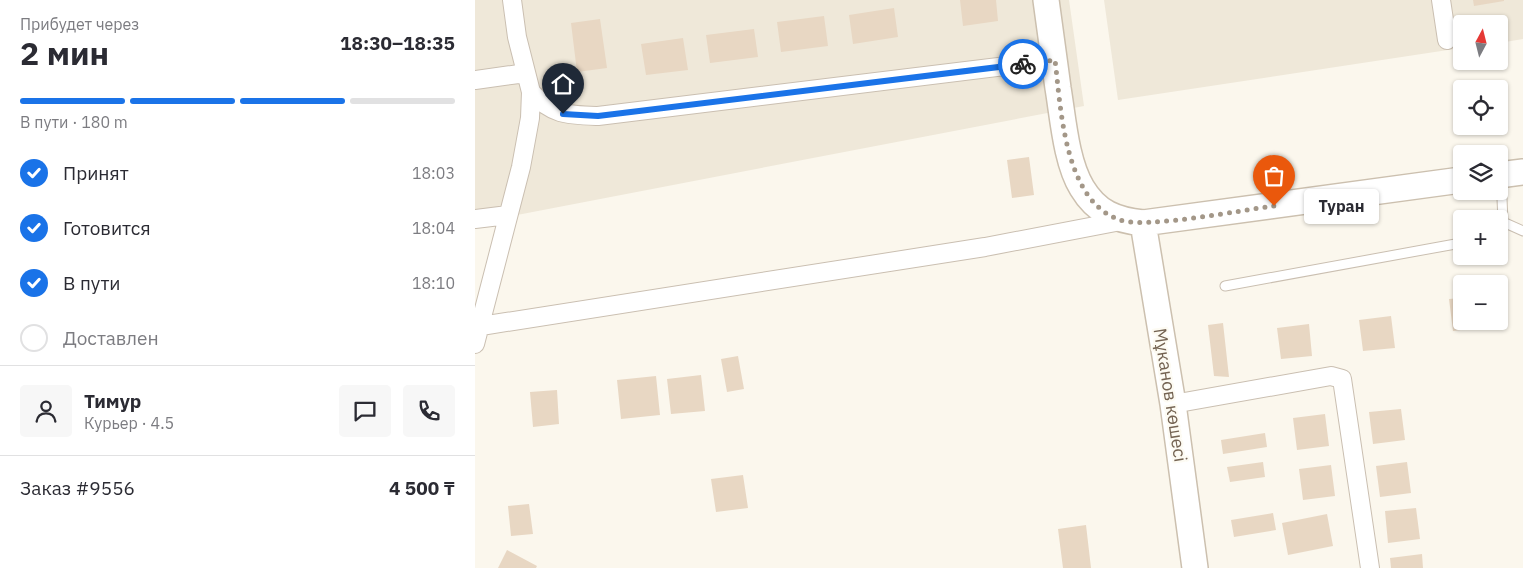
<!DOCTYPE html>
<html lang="ru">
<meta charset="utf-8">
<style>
:root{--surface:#fff;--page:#f7f7f7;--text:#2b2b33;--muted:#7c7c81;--line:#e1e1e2;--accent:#1a73e8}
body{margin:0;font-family:"IBM Plex Sans",sans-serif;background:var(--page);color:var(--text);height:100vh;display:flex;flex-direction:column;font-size:19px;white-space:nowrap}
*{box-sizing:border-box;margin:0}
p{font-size:16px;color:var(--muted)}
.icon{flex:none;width:28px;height:28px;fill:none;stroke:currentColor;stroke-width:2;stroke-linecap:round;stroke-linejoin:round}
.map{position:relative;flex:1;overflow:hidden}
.details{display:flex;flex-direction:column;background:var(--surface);width:475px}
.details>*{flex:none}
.needle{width:32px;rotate:7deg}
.fabs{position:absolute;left:978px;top:15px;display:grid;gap:10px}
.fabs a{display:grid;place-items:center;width:55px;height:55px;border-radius:5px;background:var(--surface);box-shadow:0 1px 4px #0004;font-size:25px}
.pin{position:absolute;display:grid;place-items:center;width:42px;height:42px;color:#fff;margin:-51px -21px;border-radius:50% 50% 50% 0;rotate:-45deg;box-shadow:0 0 5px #0007}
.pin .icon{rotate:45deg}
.courier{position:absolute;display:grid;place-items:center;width:50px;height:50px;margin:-25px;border:4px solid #1a73e8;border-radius:50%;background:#fff;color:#222;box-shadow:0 1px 6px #0007}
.bubble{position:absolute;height:35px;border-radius:5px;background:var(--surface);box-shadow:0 1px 4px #0004;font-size:16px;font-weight:700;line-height:35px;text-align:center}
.head em{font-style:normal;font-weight:700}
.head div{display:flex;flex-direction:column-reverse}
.head{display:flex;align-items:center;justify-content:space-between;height:85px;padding:0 20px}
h1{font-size:32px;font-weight:700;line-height:38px}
.bar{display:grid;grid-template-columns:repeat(4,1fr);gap:8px 5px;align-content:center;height:60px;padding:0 20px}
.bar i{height:6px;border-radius:4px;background:var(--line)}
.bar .current{background:var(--accent)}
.bar p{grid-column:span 4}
.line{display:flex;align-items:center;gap:12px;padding:0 20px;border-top:1px solid var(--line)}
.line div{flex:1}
.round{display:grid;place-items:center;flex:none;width:52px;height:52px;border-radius:5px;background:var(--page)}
ol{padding:0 20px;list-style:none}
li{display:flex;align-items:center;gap:15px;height:55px}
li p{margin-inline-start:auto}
li .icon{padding:5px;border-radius:50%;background:var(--accent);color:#fff;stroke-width:4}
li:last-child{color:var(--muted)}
li i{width:28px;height:28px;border:2px solid var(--line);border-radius:50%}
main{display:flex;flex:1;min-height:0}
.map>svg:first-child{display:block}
.residential{fill:#efe8d9}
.building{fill:#e8d7c3}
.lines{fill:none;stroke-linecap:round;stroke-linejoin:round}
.lane-casing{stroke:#cabfb1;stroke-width:11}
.street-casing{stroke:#cabfb1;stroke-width:20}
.secondary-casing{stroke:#ccc0af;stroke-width:28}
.lane{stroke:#fff;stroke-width:9}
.street{stroke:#fff;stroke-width:18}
.secondary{stroke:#fff;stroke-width:25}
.done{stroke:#a39788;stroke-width:5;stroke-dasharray:0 9}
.route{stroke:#1a73e8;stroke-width:6}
.labels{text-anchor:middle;stroke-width:4.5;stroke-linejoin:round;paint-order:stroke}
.street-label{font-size:18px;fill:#746352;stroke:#fdfbf3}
</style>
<main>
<section class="details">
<div class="head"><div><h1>2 мин</h1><p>Прибудет через</p></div><em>18:30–18:35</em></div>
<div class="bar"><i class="current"></i><i class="current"></i><i class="current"></i><i></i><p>В пути · 180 m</p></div>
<ol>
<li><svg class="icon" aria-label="check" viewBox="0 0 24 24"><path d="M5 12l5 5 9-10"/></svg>Принят<p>18:03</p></li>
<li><svg class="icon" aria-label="check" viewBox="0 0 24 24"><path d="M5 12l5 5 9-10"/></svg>Готовится<p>18:04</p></li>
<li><svg class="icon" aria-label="check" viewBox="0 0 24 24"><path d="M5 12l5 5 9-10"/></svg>В пути<p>18:10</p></li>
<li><i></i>Доставлен</li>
</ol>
<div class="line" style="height:90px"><a class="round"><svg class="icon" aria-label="person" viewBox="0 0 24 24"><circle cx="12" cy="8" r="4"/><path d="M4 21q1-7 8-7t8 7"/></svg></a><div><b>Тимур</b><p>Курьер · 4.5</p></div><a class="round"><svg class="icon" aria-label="chat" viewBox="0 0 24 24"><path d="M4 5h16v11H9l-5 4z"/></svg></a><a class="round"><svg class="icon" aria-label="phone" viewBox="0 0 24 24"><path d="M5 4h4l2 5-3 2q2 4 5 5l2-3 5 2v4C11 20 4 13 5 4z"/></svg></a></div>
<div class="line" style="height:65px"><div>Заказ #9556</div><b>4 500 ₸</b></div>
</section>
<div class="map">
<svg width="1048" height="568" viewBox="0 0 1048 568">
<rect width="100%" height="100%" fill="#fbf7ed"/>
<path class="residential" d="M 0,0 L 594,0 L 609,106 L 0,223 Z
M 629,0 L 1048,0 L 1048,39 L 1024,43 L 1024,24 L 986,24 L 986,48 L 643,100 Z"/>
<path class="building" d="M 485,0 L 521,0 L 523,21 L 488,26 Z
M 998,0 L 1029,0 L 1029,1 L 999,6 Z
M 419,8 L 423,37 L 378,44 L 374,15 Z
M 349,16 L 353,46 L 306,52 L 302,22 Z
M 125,19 L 132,68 L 102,72 L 96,23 Z
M 279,29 L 283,57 L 235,63 L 231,35 Z
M 208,38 L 213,70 L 171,75 L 166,44 Z
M 554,157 L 559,195 L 537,198 L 532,160 Z
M 986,298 L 986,321 L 1009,321 L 1009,327 L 978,331 L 974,299 Z
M 916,316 L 920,348 L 888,351 L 884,320 Z
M 748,323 L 754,377 L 739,376 L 733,325 Z
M 834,324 L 837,356 L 806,359 L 802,328 Z
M 263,356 L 269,389 L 252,392 L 246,359 Z
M 226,375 L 230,411 L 196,414 L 192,379 Z
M 181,376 L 185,415 L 146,419 L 142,380 Z
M 82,390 L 84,424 L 58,427 L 55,392 Z
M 926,409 L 930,440 L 898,444 L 894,412 Z
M 850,414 L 854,446 L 822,450 L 818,418 Z
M 790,433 L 792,447 L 748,454 L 746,440 Z
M 788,462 L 790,477 L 755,482 L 752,467 Z
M 932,462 L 936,493 L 905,497 L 901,466 Z
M 856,465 L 860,496 L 828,500 L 824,469 Z
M 268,475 L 273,508 L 241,512 L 236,479 Z
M 54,504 L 58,534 L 36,536 L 33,506 Z
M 941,508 L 945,539 L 913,543 L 910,511 Z
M 798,513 L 801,530 L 759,537 L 756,520 Z
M 852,514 L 858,546 L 813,555 L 807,523 Z
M 611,525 L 616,568 L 588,568 L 583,529 Z
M 32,550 L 62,566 L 61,568 L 23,568 Z
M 947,554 L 948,568 L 916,568 L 915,558 Z"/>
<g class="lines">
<g class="lane-casing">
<path id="lane" d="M 1028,222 L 1048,231
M 1024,225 L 1028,222 L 1026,175
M 750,286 L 986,243"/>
</g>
<g class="street-casing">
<path id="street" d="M 966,0 L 972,40
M 0,80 L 51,73
M 56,92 C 77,115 92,115 123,116 L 580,60
M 0,219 L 33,215
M 6,326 L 510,247 L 646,221
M 0,344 L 46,167 L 55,118 L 56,92 L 42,37 L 37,0
M 698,404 L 856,376 L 867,379 L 895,568"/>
</g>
<g class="secondary-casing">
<path id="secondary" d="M 571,0 C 575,29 579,58 583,88 C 588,118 591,162 607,188 C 622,213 641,220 668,223 L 986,180
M 1024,175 L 1048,172
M 668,223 L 698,404 L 720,568"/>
</g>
<use href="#lane" class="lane"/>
<use href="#street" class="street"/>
<use href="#secondary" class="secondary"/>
</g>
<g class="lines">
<path class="done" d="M 548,64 L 580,60 C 586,109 589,201 645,220 C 671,229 767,210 799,206"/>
<path class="route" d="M 88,114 L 123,116 L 548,64"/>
</g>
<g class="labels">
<g class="street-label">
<text transform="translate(695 395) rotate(81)" y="6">Мұканов көшесі</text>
</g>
</g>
</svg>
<div class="fabs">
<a><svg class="needle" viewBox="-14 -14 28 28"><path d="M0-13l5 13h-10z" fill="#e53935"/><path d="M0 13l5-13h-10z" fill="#7c7c81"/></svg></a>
<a><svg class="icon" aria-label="locate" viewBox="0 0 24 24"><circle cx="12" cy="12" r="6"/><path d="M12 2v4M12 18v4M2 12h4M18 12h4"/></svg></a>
<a><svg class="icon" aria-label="layers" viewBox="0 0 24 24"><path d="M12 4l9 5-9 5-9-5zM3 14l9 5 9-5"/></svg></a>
<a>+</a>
<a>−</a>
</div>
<div class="pin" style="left:799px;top:206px;background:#ea580c"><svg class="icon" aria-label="bag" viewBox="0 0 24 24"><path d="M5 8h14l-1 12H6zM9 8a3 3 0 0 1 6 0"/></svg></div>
<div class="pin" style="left:88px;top:114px;background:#1f2937"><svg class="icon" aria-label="home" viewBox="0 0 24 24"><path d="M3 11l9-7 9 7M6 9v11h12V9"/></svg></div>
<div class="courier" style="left:548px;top:64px"><svg class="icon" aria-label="bike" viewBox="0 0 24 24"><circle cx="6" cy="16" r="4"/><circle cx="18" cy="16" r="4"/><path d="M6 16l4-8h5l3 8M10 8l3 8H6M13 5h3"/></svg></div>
<div class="bubble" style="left:829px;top:189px;width:75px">Туран</div>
</div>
</main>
